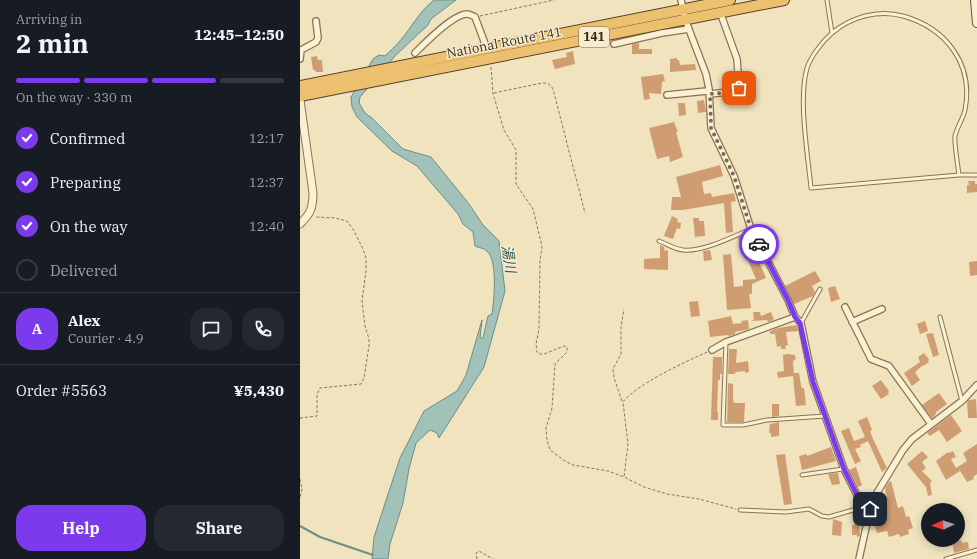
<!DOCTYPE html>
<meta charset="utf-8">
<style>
:root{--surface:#171b24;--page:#242831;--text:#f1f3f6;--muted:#9ea1a6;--line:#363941;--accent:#7c3aed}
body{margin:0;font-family:"IBM Plex Serif","Noto Sans JP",serif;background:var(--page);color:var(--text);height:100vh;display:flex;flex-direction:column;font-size:15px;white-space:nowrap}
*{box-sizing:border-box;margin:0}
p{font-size:13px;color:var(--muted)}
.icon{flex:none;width:22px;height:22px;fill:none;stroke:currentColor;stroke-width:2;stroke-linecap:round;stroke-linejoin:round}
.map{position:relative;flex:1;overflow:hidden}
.drawer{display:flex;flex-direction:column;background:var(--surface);width:300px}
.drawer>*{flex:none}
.needle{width:26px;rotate:266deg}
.buttons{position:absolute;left:621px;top:503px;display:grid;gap:8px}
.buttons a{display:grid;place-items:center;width:44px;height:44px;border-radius:50%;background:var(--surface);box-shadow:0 2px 10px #0003;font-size:20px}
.pin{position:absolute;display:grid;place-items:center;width:34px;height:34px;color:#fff;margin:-17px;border-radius:8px;box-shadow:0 2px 6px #0006}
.courier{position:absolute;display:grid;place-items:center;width:40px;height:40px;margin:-20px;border:3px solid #7c3aed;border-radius:50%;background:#fff;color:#222;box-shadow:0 1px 5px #0007}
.head em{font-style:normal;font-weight:700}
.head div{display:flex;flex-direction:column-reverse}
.head{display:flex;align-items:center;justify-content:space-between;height:68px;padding:0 16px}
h1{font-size:26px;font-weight:700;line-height:30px}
.bar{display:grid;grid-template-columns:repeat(4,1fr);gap:6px 4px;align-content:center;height:48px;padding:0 16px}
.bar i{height:5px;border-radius:3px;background:var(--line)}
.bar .active{background:var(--accent)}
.bar p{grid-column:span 4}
.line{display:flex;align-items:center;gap:10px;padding:0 16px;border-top:1px solid var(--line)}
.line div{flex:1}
.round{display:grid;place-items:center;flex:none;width:42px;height:42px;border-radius:16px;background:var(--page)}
ol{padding:0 16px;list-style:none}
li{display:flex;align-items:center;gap:12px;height:44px}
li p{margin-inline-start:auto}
li .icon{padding:4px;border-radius:50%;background:var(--accent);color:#fff;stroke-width:4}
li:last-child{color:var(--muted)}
li i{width:22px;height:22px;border:2px solid var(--line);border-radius:50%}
.primary-button{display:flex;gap:8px;margin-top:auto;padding:8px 16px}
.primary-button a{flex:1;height:46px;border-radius:16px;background:var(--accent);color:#fff;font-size:16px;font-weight:700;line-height:46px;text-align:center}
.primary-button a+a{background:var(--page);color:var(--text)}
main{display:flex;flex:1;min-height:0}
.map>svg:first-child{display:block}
.water{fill:#a2c1b9;stroke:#698f87}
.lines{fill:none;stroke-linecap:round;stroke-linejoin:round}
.stream{stroke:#698f87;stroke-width:2}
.building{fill:#d09d72}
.service-casing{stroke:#897356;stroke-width:5}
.minor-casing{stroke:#897356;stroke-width:8}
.tertiary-casing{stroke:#897356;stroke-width:9}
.secondary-casing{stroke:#6a543a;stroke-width:10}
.trunk-casing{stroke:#56412b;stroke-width:12}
.path{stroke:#897356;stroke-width:1;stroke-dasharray:3 2;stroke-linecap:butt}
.service{stroke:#faf0d2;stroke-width:3}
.minor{stroke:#faf0d2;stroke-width:5.5}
.tertiary{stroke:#faf0d2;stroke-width:7}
.secondary{stroke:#faf0d2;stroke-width:8}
.trunk{stroke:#ecc06e;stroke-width:10}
.done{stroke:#786b55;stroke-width:4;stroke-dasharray:0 7.2}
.route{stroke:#7c3aed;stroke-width:5}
.labels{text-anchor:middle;stroke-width:3;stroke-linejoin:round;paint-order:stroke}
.shield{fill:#f7ecce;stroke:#716451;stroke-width:1}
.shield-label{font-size:12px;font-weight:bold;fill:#372a1c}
.street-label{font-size:13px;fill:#372a1c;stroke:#f7ecce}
.water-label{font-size:14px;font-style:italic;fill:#2a5857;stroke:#f7ecce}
</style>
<main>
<section class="drawer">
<div class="head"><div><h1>2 min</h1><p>Arriving in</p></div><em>12:45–12:50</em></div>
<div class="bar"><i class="active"></i><i class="active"></i><i class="active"></i><i></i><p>On the way · 330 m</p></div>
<ol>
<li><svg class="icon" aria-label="check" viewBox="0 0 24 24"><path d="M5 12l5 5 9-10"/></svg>Confirmed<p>12:17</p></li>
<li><svg class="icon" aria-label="check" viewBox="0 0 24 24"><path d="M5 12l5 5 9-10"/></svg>Preparing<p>12:37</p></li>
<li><svg class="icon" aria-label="check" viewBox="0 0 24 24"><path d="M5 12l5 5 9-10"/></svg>On the way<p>12:40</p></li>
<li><i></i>Delivered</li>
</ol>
<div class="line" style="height:72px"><b class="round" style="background:var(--accent);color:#fff">A</b><div><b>Alex</b><p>Courier · 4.9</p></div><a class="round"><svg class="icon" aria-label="chat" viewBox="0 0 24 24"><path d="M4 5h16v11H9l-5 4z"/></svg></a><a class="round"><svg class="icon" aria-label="phone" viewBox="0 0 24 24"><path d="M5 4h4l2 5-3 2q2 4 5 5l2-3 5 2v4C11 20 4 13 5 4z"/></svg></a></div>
<div class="line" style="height:52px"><div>Order #5563</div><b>¥5,430</b></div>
<div class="primary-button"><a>Help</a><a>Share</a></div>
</section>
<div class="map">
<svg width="677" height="559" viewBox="0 0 677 559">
<rect width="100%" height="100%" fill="#f0e3be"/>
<path class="water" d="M 134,0 L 156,0 L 131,19 L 128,25 L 96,55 L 60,97 L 59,103 L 65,113 L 72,118 L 103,149 L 131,157 L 169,204 L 183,225 L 199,241 L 205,291 L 184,367 L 139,438 L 137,433 L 130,430 L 116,443 L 109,469 L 103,503 L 90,544 L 88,559 L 72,559 L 74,537 L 100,458 L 124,411 L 157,391 L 166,375 L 182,320 L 180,338 L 183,338 L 188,316 L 192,314 C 194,300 198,261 187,251 C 184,248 179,248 175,246 L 173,232 L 163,224 L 158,214 L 117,166 L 92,151 L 57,117 L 52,107 L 51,97 L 73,59 L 79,55 L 85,56 C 90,51 95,47 99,42 C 113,26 117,14 134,0 Z"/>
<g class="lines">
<path class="stream" d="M 0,526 L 20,537 L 73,555"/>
</g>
<path class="building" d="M 339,43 L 339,49 L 352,49 L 352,54 L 332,54 L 332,44 Z
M 273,51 L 275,64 L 255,69 L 252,60 L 267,57 L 266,53 Z
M 17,56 L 18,60 L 22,60 L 23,72 L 16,72 L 15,70 L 13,70 L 11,57 Z
M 377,58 L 377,60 L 379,60 L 380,65 L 395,64 L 396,70 L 370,72 L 370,59 Z
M 363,74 L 365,81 L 362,82 L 361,94 L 349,93 L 350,99 L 344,100 L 341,77 Z
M 404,100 L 406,112 L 398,113 L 397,101 Z
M 378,103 L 385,103 L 386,115 L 379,116 Z
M 374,122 L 378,132 L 376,132 L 383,157 L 370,162 L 369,156 L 357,159 L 349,128 Z
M 420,165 L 423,176 L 402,182 L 404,194 L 411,193 L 412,197 L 434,193 L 436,201 L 431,202 L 433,232 L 426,233 L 424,203 L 383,210 L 371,210 L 372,197 L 381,197 L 376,177 Z
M 668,181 L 675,181 L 675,184 L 677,184 L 677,192 L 667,193 L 667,185 L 669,185 Z
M 372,216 L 378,219 L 377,222 L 381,223 L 380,229 L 377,228 L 373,239 L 364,236 Z
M 393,218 L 399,218 L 399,221 L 404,221 L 405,236 L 395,237 Z
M 443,236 L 458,260 L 466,278 L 452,284 L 452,294 L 449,294 L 451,308 L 427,310 L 423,255 L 431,254 L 434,287 L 443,286 L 443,280 L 456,279 L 438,238 Z
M 360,245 L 364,247 L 365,251 L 368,250 L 368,270 L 344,269 L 344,259 L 360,258 Z
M 410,250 L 412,260 L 404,261 L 403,251 Z
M 677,261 L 677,275 L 670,276 L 669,262 Z
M 515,271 L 521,281 L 512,286 L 515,292 L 513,296 L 494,304 L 485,286 Z
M 535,286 L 540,299 L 531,302 L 528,288 Z
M 398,301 L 400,316 L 391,317 L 389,302 Z
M 453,312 L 460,312 L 461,316 L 471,312 L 474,320 L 468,322 L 467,320 L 452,321 L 454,319 Z
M 431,316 L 433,324 L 442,323 L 441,321 L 448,320 L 449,329 L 435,332 L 435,334 L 429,336 L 428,335 L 410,337 L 408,321 Z
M 625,321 L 628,331 L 620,334 L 617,324 Z
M 497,325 L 498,331 L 486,332 L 488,345 L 485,346 L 486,349 L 481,349 L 481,346 L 477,347 L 475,334 L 470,334 L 470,331 L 478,328 Z
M 633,333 L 639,355 L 633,357 L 626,334 Z
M 429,349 L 437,349 L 436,363 L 448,361 L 449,372 L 445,373 L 445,371 L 436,372 L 434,374 L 428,374 Z
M 624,353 L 629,359 L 628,360 L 629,362 L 623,366 L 623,365 L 615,372 L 620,380 L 612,386 L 604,373 L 620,362 L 618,357 Z
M 488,354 L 495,355 L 496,359 L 494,360 L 493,362 L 494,373 L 499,373 L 501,386 L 502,388 L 504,388 L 506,405 L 496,406 L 493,376 L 478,378 L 477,372 L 484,371 L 483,355 Z
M 413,357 L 422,357 L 422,374 L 420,374 L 420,380 L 418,380 L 417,412 L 418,412 L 418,420 L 411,420 Z
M 581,380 L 589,391 L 588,392 L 589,394 L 581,399 L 572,386 Z
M 428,383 L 433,384 L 433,399 L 434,403 L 445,403 L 444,422 L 427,422 Z
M 639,393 L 647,404 L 636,412 L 635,416 L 632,418 L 622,405 Z
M 676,399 L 677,418 L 668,418 L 667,402 L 669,400 Z
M 472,404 L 479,404 L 479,416 L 472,417 Z
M 651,415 L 662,431 L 647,442 L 639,430 L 630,436 L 627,433 Z
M 567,417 L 572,430 L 570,431 L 573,439 L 587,468 L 582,472 L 568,441 L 560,445 L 561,447 L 555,449 L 561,461 L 555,464 L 541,431 L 549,428 L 554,441 L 565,437 L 558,421 Z
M 479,422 L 479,436 L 471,437 L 471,433 L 469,433 L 470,424 Z
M 677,444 L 677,474 L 673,477 L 674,479 L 667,482 L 660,471 L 646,480 L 636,461 L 648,452 L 649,453 L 653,451 L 656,457 L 651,459 L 656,468 L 667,461 L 663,453 Z
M 531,447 L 536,461 L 502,470 L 499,456 L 507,454 L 507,456 Z
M 622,451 L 628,457 L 622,462 L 626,468 L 622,471 L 632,481 L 630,483 L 632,495 L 628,496 L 626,487 L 607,464 Z
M 485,454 L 492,504 L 484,505 L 476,455 Z
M 556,467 L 562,485 L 558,487 L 549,470 Z
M 538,473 L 540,484 L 532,485 L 528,474 Z
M 591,481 L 598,508 L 603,506 L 606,517 L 609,516 L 613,528 L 608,530 L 609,534 L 600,537 L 599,534 L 589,537 L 587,531 L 577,533 L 573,521 L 574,516 L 577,515 L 575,508 L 576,503 L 580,496 L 587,497 L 585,488 L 589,482 Z
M 559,511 L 561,521 L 559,521 L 560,536 L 557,537 L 557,535 L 552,535 L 552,525 L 554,525 L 552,513 Z
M 533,519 L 542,522 L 541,536 L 532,535 Z
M 661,540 L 662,543 L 668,542 L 669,549 L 654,553 L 652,542 Z"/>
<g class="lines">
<g class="service-casing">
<path id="service" d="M 527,0 L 532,33 C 522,42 511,56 507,68 C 498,100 508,155 511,188 L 659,175 C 658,166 654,143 655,136 C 657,127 663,119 665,110 C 674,64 646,28 603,16 C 578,9 551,17 532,33
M 659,175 L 677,175
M 359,241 C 367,244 374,249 383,250 C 403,252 432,237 451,229
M 640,317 L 662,401
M 501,323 L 520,289
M 426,342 L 423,425 L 443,425 L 467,420 L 525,416
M 502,475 L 543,469
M 440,510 L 486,512 L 509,509 L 522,516 L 529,517 L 563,507
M 646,559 L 677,550"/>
</g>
<g class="minor-casing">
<path id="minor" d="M 381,0 L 385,19 L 406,74 L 409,89 L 411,128 L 434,176 L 451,229 L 488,300 L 495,317 L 501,323 L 513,382 L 544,469 L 563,507 L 571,509
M 314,44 L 362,33 L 389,29
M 115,53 C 124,44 153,14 167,14 C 170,14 173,16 175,17 L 187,49
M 0,59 L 1,50 L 16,42 L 18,38 L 16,21
M 367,95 L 407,91 L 410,94 L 437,91 L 439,88 L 437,59 L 420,12
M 545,307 L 571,359 L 589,366 L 631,424
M 552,322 L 582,309
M 412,350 L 426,342 L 495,317
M 559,559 L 572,501 L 603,450 L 612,439 L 662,401 L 677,385"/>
</g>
<g class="tertiary-casing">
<path id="tertiary" d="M 0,100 L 13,193 C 13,209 10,214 0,224"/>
</g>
<g class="secondary-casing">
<path id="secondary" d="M 675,0 L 677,23"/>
</g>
<g class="trunk-casing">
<path id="trunk" d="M 0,86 L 430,0
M 0,96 L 484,0"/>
</g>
<path class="path" d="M 180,16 L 254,0
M 191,67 L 193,94 L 204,130 L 216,150 L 216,184 L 233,209 L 241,242 L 242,248 L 240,260 L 239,329 L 236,344 L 237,352 L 239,354 L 244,354 L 264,346 L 267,347 L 267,352 L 255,364 L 252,408 L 246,428 L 247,440 L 250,450 L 265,461 L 273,465 L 308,471 L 324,477
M 194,93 L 242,83 C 248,83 250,84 253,89 L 285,213
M 407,352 C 385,362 337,384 323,402 L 328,444 L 324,477 L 344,487 L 367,494 L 399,499 L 436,509
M 322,401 L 314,378 L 313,369 L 321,354 L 321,327 L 324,309
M 0,418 L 17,416 L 17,394 L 20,388 L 61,384 L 64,378 L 69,346 L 69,339 L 65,326 L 62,301 L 66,271 L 66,258 L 63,249 L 53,229 L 47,221 L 35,218 L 16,217
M 0,479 L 2,489 L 0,498
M 177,559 L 176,553 L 179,551 L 193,559"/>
<use href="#service" class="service"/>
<use href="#minor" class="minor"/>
<use href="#tertiary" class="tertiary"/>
<use href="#secondary" class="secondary"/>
<use href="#trunk" class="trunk"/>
</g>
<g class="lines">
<path class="done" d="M 439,88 L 435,92 L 410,94 L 411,128 L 434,176 L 451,229 L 459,244"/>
<path class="route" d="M 459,244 L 488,300 L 495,317 L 500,323 L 513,382 L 544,469 L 563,507 L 570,509"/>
</g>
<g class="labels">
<rect class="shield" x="279" y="27" width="30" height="20" rx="3"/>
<g class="shield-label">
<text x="294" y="41">141</text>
</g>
<g class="street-label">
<text transform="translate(204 42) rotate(-11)" y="5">National Route 141</text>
</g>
<g class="water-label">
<text transform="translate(209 259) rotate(80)" y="5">湯川</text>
</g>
</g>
</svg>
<div class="buttons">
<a><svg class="needle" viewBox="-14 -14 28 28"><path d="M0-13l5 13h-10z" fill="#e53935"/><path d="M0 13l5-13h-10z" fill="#9ea1a6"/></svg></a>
</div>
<div class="pin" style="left:439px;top:88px;background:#ea580c"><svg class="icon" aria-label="bag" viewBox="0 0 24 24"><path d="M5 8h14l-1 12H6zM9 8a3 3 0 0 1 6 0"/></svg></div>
<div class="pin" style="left:570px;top:509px;background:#1f2937"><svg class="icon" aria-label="home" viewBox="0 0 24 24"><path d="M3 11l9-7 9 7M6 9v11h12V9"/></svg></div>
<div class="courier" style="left:459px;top:244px"><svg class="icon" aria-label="car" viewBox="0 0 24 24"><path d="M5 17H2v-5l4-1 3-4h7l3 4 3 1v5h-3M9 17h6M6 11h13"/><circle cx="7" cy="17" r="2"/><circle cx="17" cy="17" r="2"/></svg></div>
</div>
</main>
